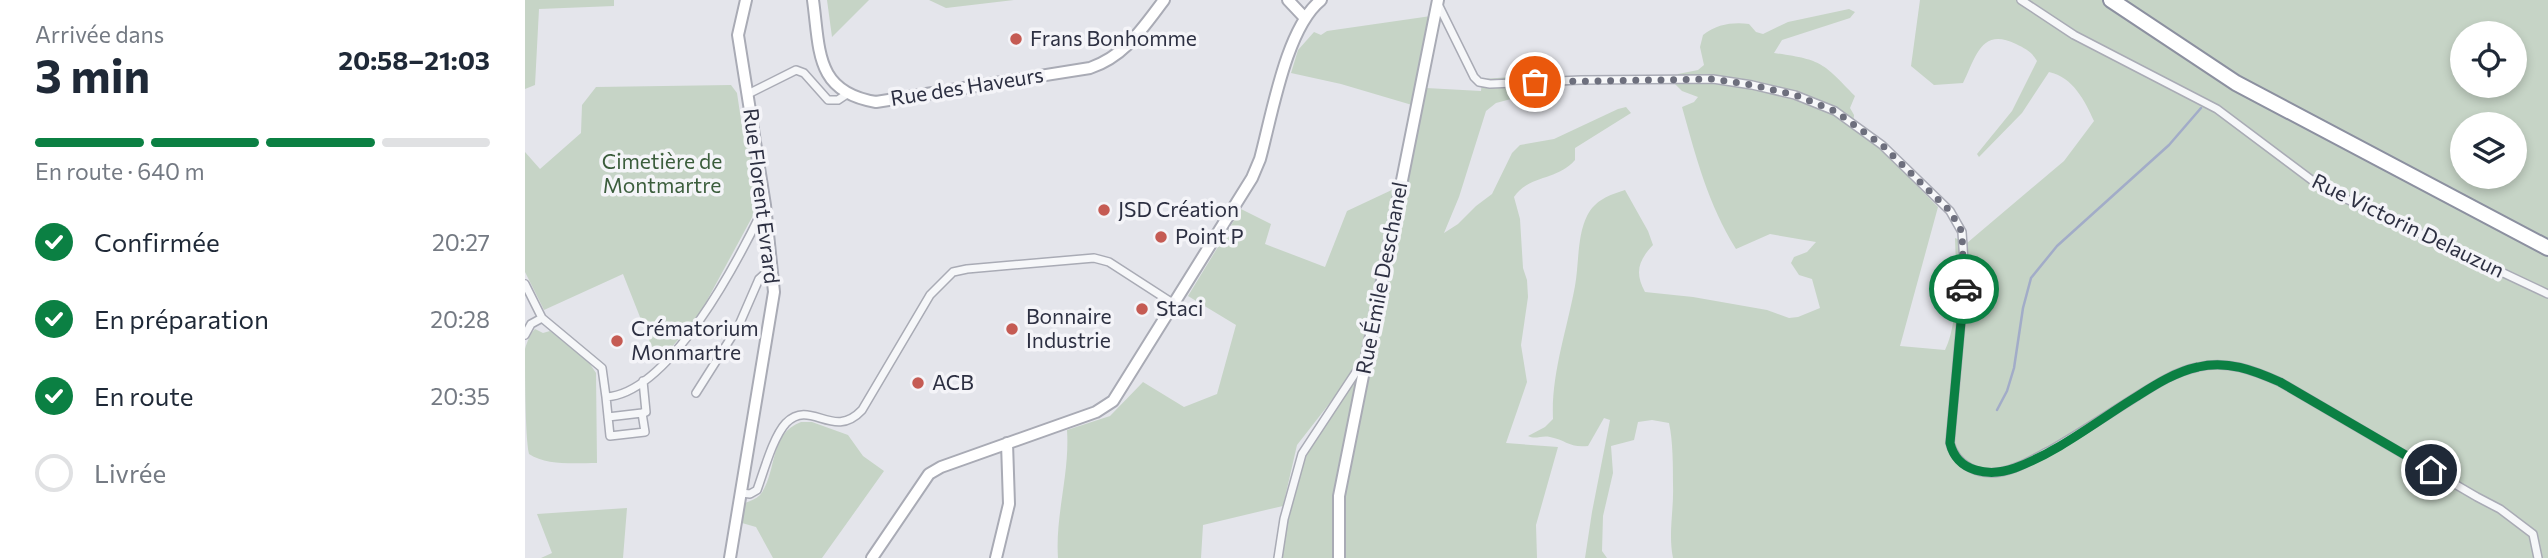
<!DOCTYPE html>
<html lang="fr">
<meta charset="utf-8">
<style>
:root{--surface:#fff;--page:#f6f6f7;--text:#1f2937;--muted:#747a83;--line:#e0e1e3;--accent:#0b8043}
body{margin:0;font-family:Commissioner,sans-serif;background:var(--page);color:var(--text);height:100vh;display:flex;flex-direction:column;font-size:26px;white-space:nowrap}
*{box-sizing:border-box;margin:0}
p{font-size:23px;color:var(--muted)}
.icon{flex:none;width:38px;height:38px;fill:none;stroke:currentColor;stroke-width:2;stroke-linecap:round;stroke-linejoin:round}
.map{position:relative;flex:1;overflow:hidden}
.drawer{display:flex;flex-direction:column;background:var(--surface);width:525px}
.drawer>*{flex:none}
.controls{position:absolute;left:1925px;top:21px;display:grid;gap:14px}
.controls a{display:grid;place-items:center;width:77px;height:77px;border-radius:50%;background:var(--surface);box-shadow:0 4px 10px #0003;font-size:35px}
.pin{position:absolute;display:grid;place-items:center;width:60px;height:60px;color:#fff;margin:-30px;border:4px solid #fff;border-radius:50%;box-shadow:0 2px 7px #0007}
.courier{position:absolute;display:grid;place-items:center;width:70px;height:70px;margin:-35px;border:5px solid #0b8043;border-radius:50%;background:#fff;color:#222;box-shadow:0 2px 9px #0007}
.overview em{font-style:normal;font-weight:700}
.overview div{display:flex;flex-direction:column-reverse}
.overview{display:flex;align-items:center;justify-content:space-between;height:119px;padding:0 35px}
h1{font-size:46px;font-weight:700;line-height:52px}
.bar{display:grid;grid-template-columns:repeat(4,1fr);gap:10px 7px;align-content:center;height:84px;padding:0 35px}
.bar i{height:9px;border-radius:5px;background:var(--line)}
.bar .current{background:var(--accent)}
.bar p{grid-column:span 4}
ol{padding:0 35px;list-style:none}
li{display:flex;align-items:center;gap:21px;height:77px}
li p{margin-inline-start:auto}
li .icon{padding:7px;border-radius:50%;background:var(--accent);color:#fff;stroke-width:4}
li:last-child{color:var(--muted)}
li i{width:38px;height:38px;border:4px solid var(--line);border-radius:50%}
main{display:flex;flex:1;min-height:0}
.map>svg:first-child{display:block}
.green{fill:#c6d4c6;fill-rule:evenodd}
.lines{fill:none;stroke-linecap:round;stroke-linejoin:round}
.stream{stroke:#a2acc8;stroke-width:2.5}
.street-casing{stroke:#a9abb5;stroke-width:10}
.secondary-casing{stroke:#a9abb5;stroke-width:14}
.highway-casing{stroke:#8c90a0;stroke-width:18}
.street{stroke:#f6f7f9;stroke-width:7}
.secondary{stroke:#fff;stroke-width:10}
.highway{stroke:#fff;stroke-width:14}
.done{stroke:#6d6f7d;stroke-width:7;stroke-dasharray:0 12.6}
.route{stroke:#0b8043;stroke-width:9}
.poi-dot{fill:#c55b53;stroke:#f4f4f8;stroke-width:2.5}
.labels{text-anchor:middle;stroke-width:7;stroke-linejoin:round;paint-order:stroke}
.poi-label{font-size:21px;fill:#2d3042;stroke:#f4f4f8;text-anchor:start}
.street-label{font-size:21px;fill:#2d3042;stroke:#f4f4f8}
.park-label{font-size:21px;fill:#3b5d3c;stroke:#f4f4f8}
</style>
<main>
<section class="drawer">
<div class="overview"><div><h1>3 min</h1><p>Arrivée dans</p></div><em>20:58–21:03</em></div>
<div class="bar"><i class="current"></i><i class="current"></i><i class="current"></i><i></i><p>En route · 640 m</p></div>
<ol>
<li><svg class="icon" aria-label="check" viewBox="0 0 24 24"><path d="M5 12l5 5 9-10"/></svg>Confirmée<p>20:27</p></li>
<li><svg class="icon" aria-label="check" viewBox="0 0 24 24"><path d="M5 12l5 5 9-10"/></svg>En préparation<p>20:28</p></li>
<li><svg class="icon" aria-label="check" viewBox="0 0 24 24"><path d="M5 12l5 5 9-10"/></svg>En route<p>20:35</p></li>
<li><i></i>Livrée</li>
</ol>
</section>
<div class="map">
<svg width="2023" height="558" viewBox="0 0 2023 558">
<rect width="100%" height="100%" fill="#e4e5eb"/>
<path class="green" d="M 0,0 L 89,0 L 89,6 L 14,9 L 10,85 L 0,89 Z
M 302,0 L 344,0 L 307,37 Z
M 404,0 L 489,0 L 421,8 Z
M 1395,0 L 2023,0 L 2023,558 L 1148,558 C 1143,533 1149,510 1148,485 C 1148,466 1148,441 1144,423 L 1127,420 L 1113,422 L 1109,440 L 1086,446 L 1088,473 L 1078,516 L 1077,551 L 1082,558 L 1060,558 L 1067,512 L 1085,420 L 1079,418 L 1063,446 C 1044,448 1041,440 1025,437 C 1016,435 1011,440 1003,436 L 1020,427 L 1028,419 C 1026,374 1042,330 1050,286 C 1054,264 1052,236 1062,216 C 1070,200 1084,195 1100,190 L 1123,231 L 1128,245 C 1114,260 1109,272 1120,292 L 1168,297 L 1242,310 L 1264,318 L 1273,317 L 1295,308 L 1287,279 L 1274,275 L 1266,263 L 1269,257 L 1282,252 L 1291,242 L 1245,234 L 1211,249 C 1183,204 1171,157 1157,107 L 1169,102 L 1173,97 L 1157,91 L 1150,84 L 1153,74 L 1173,70 L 1179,65 L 1175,47 L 1178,35 C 1192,24 1208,22 1224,24 L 1231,32 L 1238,34 L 1263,22 L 1324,9 L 1330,12 L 1325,18 L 1257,40 L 1249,53 C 1297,60 1297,62 1330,96 L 1325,108 L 1329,115 L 1328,127 L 1356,149 L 1413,207 L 1375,346 L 1420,350 C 1434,323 1431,269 1430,238 L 1442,243 L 1539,161 L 1569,121 C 1560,101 1548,77 1524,72 L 1497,113 L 1454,157 L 1452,154 L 1487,111 L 1512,61 C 1506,51 1501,49 1491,44 C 1456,27 1451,57 1438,83 L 1409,85 L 1386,66 ZM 1937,33 L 1990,33 L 1990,86 L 1937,86 ZM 1937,124 L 1990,124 L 1990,177 L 1937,177 Z
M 906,16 L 887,105 L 816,84 L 766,73 L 773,50 L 789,32 L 796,35 L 802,31 Z
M 1018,75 L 1009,93 L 971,103 L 961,111 L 934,197 L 919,233 L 933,224 L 951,206 L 967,194 L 987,153 L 995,145 L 1029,139 L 1093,109 L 1101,107 L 1106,113 L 1050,148 L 1050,160 C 1032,181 1003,175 989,197 L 995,219 L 998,268 L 1002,280 L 1003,297 L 996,345 L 1002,382 L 981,443 L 1033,447 L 1011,525 L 1012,558 L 817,558 L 816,513 L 901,88 L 956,91 L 957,79 Z
M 206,85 L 212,93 L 219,140 L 226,150 L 232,198 L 231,210 L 173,317 L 145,349 L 130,355 L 98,274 L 19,310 L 0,272 L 0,152 L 15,169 L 56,133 L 57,105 L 71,87 Z
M 871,188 L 836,363 L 772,445 L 758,506 L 678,525 L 676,558 L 533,558 C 530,515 545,473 542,430 L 585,416 L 618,382 L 659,407 L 692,394 L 711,325 L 663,296 L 716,209 L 746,224 L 740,244 L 800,267 L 822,211 Z
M 10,329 L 18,333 L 25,331 L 63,361 L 71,373 L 72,463 C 51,463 22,466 4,454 C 0,436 0,368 0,349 C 2,342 5,334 10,329 Z
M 827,383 L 831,383 L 810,492 L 807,527 L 809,558 L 756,558 L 759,536 L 782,449 Z
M 276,422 L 287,422 L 323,435 L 338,456 L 359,471 L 297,558 L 248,558 L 231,527 L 217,523 L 220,503 C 225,501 231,499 235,495 C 253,472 243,434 276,422 Z
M 102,508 L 98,558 L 16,558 L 27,553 L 12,514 Z"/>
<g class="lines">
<path class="stream" d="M 1472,410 L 1482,391 L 1489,368 L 1498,308 L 1506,278 L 1532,246 L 1644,145 L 1676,108"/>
<g class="street-casing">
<path id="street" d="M 1496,0 L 1549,35 L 1692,109 L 1796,187 L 2023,294
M 913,4 L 949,77 L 954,82 L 965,84 L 1056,80 L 1188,79 L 1227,85 L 1270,95 L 1310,111 L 1357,145 L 1425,211 L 1437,232 L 1440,277 L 1425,443 C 1431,465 1453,476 1475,472 C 1493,469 1508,459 1524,451 C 1552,435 1579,417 1606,400 C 1627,387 1648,372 1673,367 C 1702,360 1728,370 1755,382 L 1952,497 L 1975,509 L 2008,534 L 2013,558
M 223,94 L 271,70 L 279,73 L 303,100 L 313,100 L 322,94
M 0,284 L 17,318 L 77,368 L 81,397 C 145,393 213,261 239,207
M 0,335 L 6,324 L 17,318
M 171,393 L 214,325 L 234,279 L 246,268
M 81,397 L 85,436 L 120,432 L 117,413 L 121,412 L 118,381
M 83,417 L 117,413
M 216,493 L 225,494 L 232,490 C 239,471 248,437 261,423 C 286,398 308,441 337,410 L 405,295 L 428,272 L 442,269 L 569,258 L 584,262 L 649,304
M 753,558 L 759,519 L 777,454 L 831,372 L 840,368"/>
</g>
<g class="secondary-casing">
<path id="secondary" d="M 288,0 C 295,51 290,92 351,102 L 565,68 C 600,56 617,29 639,0
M 763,0 L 779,17
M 205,558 L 249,292 L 240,205 L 213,35 L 221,0
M 347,558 L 404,474 L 416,467 L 571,412 L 588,401 L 727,178 L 735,159 C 747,115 761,28 796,0
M 471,558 L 484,504 L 482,443
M 814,558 L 814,496 L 913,0"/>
</g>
<g class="highway-casing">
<path id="highway" d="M 1586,0 L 1711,83 L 2023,248"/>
</g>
<use href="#street" class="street"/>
<use href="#secondary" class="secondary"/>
<use href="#highway" class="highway"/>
</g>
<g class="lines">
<path class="done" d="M 1010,82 L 1188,79 L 1227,85 L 1270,95 L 1310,111 L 1357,145 L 1425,211 L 1437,232 L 1439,289"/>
<path class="route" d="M 1439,289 L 1425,443 C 1432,473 1465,477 1490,468 C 1533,452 1572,421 1611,397 C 1630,385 1650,372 1673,367 C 1702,360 1728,370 1755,382 L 1906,470"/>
</g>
<g class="poi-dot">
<circle cx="491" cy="39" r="7"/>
<circle cx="579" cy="210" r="7"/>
<circle cx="636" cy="237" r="7"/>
<circle cx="617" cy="309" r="7"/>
<circle cx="487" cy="329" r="7"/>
<circle cx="92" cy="341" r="7"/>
<circle cx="393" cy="383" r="7"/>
</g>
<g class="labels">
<g class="poi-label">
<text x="505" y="46">Frans Bonhomme</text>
<text x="593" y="217">JSD Création</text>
<text x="650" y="244">Point P</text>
<text x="631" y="316">Staci</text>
<text x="501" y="324">Bonnaire<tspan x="501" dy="24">Industrie</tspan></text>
<text x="106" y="336">Crématorium<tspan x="106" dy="24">Monmartre</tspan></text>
<text x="407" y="390">ACB</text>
</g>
<g class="street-label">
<text transform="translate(442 87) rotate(-9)" y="7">Rue des Haveurs</text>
<text transform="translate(236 196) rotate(83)" y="7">Rue Florent Evrard</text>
<text transform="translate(1883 226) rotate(26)" y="7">Rue Victorin Delauzun</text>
<text transform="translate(857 278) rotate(-79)" y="7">Rue Émile Deschanel</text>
</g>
<g class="park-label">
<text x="137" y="169">Cimetière de<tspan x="137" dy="24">Montmartre</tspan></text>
</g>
</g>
</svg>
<div class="controls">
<a><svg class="icon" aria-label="locate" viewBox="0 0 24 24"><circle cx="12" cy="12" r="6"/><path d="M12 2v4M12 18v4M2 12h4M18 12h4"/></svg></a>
<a><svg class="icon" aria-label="layers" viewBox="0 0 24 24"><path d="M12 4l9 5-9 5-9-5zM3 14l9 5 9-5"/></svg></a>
</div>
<div class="pin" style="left:1010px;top:82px;background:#ea580c"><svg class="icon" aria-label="bag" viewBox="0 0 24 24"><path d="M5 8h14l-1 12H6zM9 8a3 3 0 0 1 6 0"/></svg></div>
<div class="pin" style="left:1906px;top:470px;background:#1f2937"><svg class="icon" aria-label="home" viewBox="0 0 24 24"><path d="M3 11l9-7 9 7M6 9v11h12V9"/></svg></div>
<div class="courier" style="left:1439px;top:289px"><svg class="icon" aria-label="car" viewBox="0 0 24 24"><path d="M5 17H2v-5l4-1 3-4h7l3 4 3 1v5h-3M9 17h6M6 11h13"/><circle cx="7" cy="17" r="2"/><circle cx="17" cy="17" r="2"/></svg></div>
</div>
</main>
